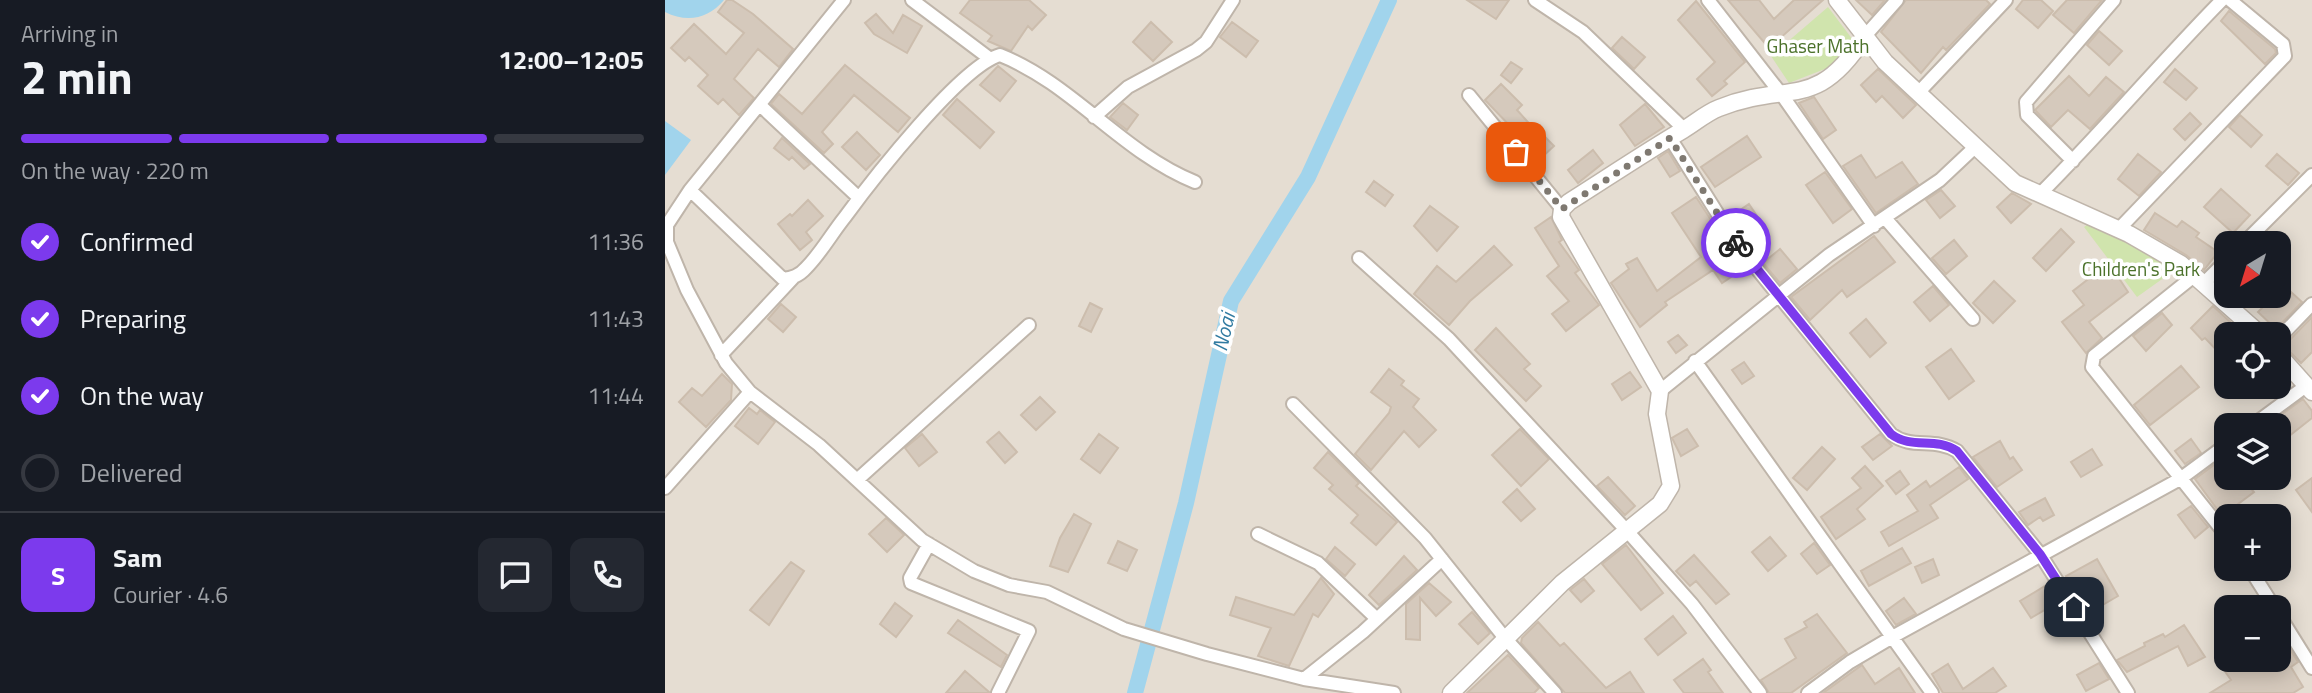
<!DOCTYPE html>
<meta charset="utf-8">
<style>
:root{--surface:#171b24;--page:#242831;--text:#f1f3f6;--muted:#9ea1a6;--line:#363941;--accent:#7c3aed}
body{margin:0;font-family:"Titillium Web",sans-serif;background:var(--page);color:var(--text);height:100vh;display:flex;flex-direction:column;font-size:26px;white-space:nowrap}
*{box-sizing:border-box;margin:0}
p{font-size:23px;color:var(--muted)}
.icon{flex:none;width:38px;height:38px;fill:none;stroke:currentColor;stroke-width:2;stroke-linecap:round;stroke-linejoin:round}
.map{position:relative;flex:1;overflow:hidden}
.side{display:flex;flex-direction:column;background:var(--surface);width:665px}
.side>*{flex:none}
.needle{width:46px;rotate:218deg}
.fabs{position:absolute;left:1549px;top:231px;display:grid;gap:14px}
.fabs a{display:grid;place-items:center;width:77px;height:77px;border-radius:14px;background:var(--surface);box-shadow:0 4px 18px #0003;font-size:35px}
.pin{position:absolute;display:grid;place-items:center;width:60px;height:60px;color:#fff;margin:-30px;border-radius:14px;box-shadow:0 4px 10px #0006}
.courier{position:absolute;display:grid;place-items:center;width:70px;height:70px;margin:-35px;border:5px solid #7c3aed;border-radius:50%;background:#fff;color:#222;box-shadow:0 2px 9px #0007}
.overview em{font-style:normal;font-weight:700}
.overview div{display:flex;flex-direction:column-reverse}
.overview{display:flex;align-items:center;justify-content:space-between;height:119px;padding:0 21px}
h1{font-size:46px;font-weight:700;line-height:52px}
.bar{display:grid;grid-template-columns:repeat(4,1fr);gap:10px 7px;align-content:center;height:84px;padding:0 21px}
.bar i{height:9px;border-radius:5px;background:var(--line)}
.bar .on{background:var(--accent)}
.bar p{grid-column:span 4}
.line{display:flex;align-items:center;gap:18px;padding:0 21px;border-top:2px solid var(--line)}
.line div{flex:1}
.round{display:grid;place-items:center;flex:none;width:74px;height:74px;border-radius:14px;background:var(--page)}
ol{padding:0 21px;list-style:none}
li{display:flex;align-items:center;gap:21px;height:77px}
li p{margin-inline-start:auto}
li .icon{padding:7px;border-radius:50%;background:var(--accent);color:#fff;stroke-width:4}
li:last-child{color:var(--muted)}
li i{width:38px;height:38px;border:4px solid var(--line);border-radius:50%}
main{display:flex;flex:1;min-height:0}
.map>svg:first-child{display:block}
.residential{fill:#e5ddd2;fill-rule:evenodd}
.green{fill:#d0e4ad}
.water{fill:#a1d4ec}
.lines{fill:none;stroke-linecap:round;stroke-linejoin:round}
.canal{stroke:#a1d4ec;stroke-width:16}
.building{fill:#d5c9bc;stroke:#ccbdad;stroke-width:2}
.minor-casing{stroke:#bfb5aa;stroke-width:16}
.tertiary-casing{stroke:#bfb5aa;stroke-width:19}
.minor{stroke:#fff;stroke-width:12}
.tertiary{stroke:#fff;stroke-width:16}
.done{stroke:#7f7971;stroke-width:7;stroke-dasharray:0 12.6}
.route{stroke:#7c3aed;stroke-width:9}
.labels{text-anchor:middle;stroke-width:7;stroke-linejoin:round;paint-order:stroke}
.park-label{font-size:19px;fill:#4b712a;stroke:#fff}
.water-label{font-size:21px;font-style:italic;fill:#317ba1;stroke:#fff}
</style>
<main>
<section class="side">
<div class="overview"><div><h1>2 min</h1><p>Arriving in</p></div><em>12:00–12:05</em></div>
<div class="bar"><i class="on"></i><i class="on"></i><i class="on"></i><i></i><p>On the way · 220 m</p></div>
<ol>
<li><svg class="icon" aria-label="check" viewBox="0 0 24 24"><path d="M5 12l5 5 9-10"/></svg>Confirmed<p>11:36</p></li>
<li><svg class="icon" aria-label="check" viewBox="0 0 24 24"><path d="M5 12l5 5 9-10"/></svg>Preparing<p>11:43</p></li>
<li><svg class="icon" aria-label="check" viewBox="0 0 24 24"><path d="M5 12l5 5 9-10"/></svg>On the way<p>11:44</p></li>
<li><i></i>Delivered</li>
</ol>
<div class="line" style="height:126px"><b class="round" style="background:var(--accent);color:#fff">S</b><div><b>Sam</b><p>Courier · 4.6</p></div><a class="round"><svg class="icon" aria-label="chat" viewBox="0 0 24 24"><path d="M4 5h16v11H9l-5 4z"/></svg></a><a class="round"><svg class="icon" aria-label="phone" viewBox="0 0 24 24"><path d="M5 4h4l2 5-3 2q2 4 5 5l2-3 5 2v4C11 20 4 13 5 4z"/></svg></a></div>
</section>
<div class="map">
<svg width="1647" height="693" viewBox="0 0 1647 693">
<rect width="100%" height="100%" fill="#f1ece3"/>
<path class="residential" d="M 0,0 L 1647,0 L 1647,693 L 0,693 ZM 1561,243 L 1614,243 L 1614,296 L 1561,296 ZM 1561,334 L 1614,334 L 1614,387 L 1561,387 ZM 1561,425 L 1614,425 L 1614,478 L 1561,478 ZM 1561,516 L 1614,516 L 1614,569 L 1561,569 ZM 1561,607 L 1614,607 L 1614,660 L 1561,660 Z"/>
<path class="green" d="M 1163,7 L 1188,40 L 1165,67 L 1124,83 L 1106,56 Z
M 1426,222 L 1514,267 L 1472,297 L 1419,227 Z"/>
<path class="water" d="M 0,0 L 59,0 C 43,19 22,23 0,12 Z
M 0,121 L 26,140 L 0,175 Z"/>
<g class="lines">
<path class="canal" d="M 470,693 L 521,503 L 566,301 L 643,177 L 724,0"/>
</g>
<path class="building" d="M 62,0 L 67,0 L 88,14 L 128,49 L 114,67 L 93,49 L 69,79 L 89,98 L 74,115 L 58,99 L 53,104 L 33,86 L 43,75 L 24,57 L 20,61 L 6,48 L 29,24 L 61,54 L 79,33 L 53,12 Z
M 305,0 L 364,0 L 381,15 L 367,30 L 363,26 L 346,51 L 323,41 L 327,36 L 295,13 Z
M 802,0 L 844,0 L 831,19 Z
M 1063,0 L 1094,0 L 1109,19 L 1129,0 L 1158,0 L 1104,48 Z
M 1191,0 L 1220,0 L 1207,15 Z
M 1241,0 L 1321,0 L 1325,4 L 1281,50 L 1278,47 L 1256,73 L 1216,32 Z
M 1358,0 L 1376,0 L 1388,11 L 1373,28 L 1351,9 Z
M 1402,0 L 1437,0 L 1409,33 L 1388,15 Z
M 1031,1 L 1080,62 L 1059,81 L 1062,84 L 1047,96 L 1032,79 L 1050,62 L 1013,20 Z
M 1564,11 L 1610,49 L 1611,53 L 1600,64 L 1556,21 Z
M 211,14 L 228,33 L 238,15 L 257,26 L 242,53 L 209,34 L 200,23 Z
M 486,22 L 507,42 L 488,61 L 468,42 Z
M 567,22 L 593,41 L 581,57 L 555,37 Z
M 1434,31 L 1457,51 L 1444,65 L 1422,45 Z
M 957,37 L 980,57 L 969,69 L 947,48 Z
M 846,62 L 857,69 L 846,83 L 836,75 Z
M 180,65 L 245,118 L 233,132 L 189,95 L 157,132 L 168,144 L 159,153 L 106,104 L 114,94 L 137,114 Z
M 333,66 L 351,81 L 335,101 L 315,85 Z
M 1213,69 L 1251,105 L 1238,118 L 1217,96 L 1211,102 L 1196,85 Z
M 1510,69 L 1532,88 L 1521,100 L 1499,82 Z
M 1404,76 L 1424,96 L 1441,77 L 1459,92 L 1425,129 L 1403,110 L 1386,127 L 1370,110 Z
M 836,84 L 857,105 L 852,110 L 878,139 L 880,137 L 889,146 L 876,158 L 820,100 Z
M 1149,97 L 1171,130 L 1158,139 L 1134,103 Z
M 292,99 L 329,132 L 315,148 L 278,115 Z
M 458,103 L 473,115 L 462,130 L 445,117 Z
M 980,104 L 999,127 L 970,146 L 955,125 Z
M 1525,113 L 1536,124 L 1520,140 L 1509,129 Z
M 1575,115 L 1597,135 L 1586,147 L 1564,127 Z
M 192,132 L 215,155 L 201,170 L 177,147 Z
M 1082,136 L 1096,157 L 1050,187 L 1036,167 Z
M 117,138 L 145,164 L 139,169 L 127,157 L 124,160 L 109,148 Z
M 928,150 L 938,163 L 913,183 L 903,170 Z
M 1003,151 L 1015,171 L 1005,177 L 993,158 Z
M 1473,154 L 1496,172 L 1474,196 L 1453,179 Z
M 1612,154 L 1634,173 L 1623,185 L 1601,166 Z
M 1196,155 L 1211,178 L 1237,162 L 1253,184 L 1211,213 L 1178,166 Z
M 1160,172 L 1187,209 L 1168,223 L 1141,185 Z
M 709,181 L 728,195 L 720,206 L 701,192 Z
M 1556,189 L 1585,215 L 1568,233 L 1539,207 Z
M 1276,190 L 1290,206 L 1275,218 L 1261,200 Z
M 1347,193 L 1366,204 L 1346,223 L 1332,207 Z
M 1031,197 L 1078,269 L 1057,283 L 1048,270 L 1000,302 L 1002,305 L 975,327 L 946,283 L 964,269 L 961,264 L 972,258 L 992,291 L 1036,257 L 1007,213 Z
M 143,200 L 158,216 L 141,232 L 147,240 L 135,250 L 113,224 L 125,214 L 127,216 Z
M 1084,204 L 1096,222 L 1076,235 L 1065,217 Z
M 765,206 L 793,227 L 772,251 L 749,226 Z
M 1490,213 L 1512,227 L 1517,221 L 1534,233 L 1531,237 L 1553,252 L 1539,270 L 1521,255 L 1479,230 Z
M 886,217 L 897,240 L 894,242 L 914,270 L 910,273 L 934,305 L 901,331 L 887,314 L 904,301 L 882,276 L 894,266 L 870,228 Z
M 1396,229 L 1409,242 L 1381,271 L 1368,258 Z
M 1209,236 L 1230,262 L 1182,297 L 1177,290 L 1145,320 L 1126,297 Z
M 1289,240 L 1302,256 L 1281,274 L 1267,258 Z
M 829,246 L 847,265 L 805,301 L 784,325 L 749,294 L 772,266 L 791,282 Z
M 1115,249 L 1132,269 L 1115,283 L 1098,263 Z
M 1444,263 L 1463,292 L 1424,322 L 1437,338 L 1421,353 L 1397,322 L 1419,305 L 1408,291 Z
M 1329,281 L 1350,301 L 1328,323 L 1308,303 Z
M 1268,286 L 1284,305 L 1265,321 L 1249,302 Z
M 1626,292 L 1637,302 L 1611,329 L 1593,312 L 1609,296 L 1614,293 L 1621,298 Z
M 425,303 L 437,309 L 426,332 L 414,326 Z
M 116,304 L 131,317 L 118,332 L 103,319 Z
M 1548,306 L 1578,334 L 1561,334 L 1561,360 L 1540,338 L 1537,340 L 1526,328 Z
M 1497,313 L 1507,325 L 1481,351 L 1468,336 Z
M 1647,317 L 1647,352 L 1636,363 L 1619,346 Z
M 1201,319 L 1221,343 L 1205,357 L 1185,333 Z
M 831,328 L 865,364 L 859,369 L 876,386 L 861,401 L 810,350 Z
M 1013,335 L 1022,345 L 1011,353 L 1003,342 Z
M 1286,349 L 1309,381 L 1284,399 L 1261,367 Z
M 1079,362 L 1089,376 L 1077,384 L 1067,370 Z
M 1516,366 L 1534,387 L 1485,425 L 1469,405 Z
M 724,369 L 739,381 L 736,385 L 754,399 L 748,407 L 771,430 L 754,447 L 739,431 L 706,470 L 690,454 L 724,413 L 726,407 L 706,392 Z
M 965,372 L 976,387 L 957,400 L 947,384 Z
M 57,374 L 67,384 L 66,400 L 41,427 L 14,402 L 27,388 L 37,396 Z
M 375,397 L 390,412 L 371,430 L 356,415 Z
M 1638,399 L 1647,411 L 1647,418 L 1614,444 L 1614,425 L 1602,425 Z
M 84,408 L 92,414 L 95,410 L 110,422 L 93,444 L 70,426 Z
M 855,429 L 884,459 L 856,486 L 827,455 Z
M 1022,429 L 1033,446 L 1016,456 L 1007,438 Z
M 334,432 L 352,452 L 340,463 L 322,442 Z
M 257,434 L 272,452 L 254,466 L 240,448 Z
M 434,434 L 453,448 L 435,473 L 416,459 Z
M 1215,434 L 1227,446 L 1208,460 L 1197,447 Z
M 1526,439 L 1536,453 L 1520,464 L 1510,451 Z
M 1335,441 L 1345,459 L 1348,457 L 1357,470 L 1332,487 L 1308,457 Z
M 1157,447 L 1170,459 L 1142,490 L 1128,478 Z
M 1427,449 L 1437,465 L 1416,477 L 1406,462 Z
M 663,452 L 694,483 L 691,486 L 732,522 L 711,545 L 686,523 L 693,515 L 664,489 L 668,485 L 649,468 Z
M 1561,456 L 1561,478 L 1577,478 L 1589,492 L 1557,516 L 1530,479 Z
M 1200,466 L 1218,486 L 1192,509 L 1200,519 L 1171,539 L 1156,517 L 1196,488 L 1187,478 Z
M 1294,467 L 1303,479 L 1265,505 L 1273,518 L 1224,546 L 1216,532 L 1253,511 L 1242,495 L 1261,481 L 1265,487 Z
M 1235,471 L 1244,484 L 1231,494 L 1221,481 Z
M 943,477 L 970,506 L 960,515 L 932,486 Z
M 1647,478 L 1647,512 L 1631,490 Z
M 852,489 L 870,509 L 856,521 L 838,502 Z
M 1380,498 L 1389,515 L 1378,521 L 1375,517 L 1363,525 L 1354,512 Z
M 1526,506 L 1543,527 L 1530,538 L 1513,515 Z
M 409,514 L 426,524 L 403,572 L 385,566 L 395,538 Z
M 221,518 L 239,535 L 222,552 L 204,534 Z
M 1105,537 L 1121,556 L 1103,571 L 1087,552 Z
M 453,541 L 472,550 L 462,571 L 443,563 Z
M 1149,543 L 1165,565 L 1152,574 L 1136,554 Z
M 961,545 L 998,593 L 976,610 L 937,564 Z
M 670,547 L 690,564 L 680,576 L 661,559 Z
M 1237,548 L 1246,563 L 1204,586 L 1196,571 Z
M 1029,555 L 1064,594 L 1051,604 L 1031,581 L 1025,586 L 1011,571 Z
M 739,556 L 752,570 L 714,605 L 704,595 Z
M 1268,559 L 1274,575 L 1257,583 L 1250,567 Z
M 1432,559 L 1453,596 L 1424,613 L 1401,576 Z
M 126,562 L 139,571 L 104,625 L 85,610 Z
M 656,578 L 669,594 L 653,617 L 648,614 L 624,666 L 593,656 L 606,628 L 565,615 L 571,597 L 629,615 Z
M 919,579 L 929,591 L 916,602 L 905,590 Z
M 764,583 L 786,602 L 771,616 L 755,598 L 755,640 L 741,639 L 741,604 Z
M 1380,586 L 1390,604 L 1366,618 L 1355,601 Z
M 1239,598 L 1251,614 L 1231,625 L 1221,611 Z
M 230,603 L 247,616 L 231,637 L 215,624 Z
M 807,612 L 825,633 L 813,644 L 794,624 Z
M 1152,614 L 1182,653 L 1126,693 L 1104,693 L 1096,680 L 1131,658 L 1120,639 L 1142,627 L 1139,622 Z
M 1008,616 L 1021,633 L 993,655 L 980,639 Z
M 293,620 L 342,655 L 336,667 L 283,633 Z
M 873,622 L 895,646 L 899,643 L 941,688 L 965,672 L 979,693 L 900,693 L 856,643 L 857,638 Z
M 1519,625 L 1540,657 L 1523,666 L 1513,646 L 1462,672 L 1452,660 L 1480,646 L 1479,643 L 1498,634 L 1500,637 Z
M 1623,646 L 1633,662 L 1626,667 L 1638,687 L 1628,693 L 1545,693 L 1566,680 L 1552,660 L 1614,660 L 1614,652 Z
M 843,655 L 874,688 L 869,693 L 802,693 Z
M 1038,659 L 1046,670 L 1043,672 L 1058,693 L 1019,693 L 1009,680 Z
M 1434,663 L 1444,679 L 1421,691 L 1412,675 Z
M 1283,664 L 1298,689 L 1328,668 L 1341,686 L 1330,693 L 1278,693 L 1267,674 Z
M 1197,665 L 1210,684 L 1234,668 L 1250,693 L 1158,693 Z
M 300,671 L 324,692 L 324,693 L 281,693 Z"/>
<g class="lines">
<g class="minor-casing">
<path id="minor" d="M 179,0 L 25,190 L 2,225 L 2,242 L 22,290 L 61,363 L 85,392 L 154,445 L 257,540 L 309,571 L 344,585 L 382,592 L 459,629 L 542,654 L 639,679 L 729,693
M 247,0 L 324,58
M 870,0 L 918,32 L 1019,129
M 1043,0 L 1117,95 L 1209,226
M 1200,36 L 1232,0
M 1254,92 L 1341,0
M 804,95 L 897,209
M 96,106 L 194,198
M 429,117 L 463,87 L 531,50 L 541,42 L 568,0
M 1005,138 L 1071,243 L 1226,434 C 1247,450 1269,437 1292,451 L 1375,554 L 1463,693
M 1408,161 L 1362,115 L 1361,102 L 1449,0
M 25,190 L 118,279 C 127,278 134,276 141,268 C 156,253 167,233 180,217 C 207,180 296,66 335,55 C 408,84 456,152 530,182
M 1375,194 C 1438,131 1495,63 1557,0
M 1220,218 L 1308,319
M 1453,230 L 1620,56 L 1618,44 L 1565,0
M 1579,243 L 1647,175
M 694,258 L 784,339 L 963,532 L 1027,604 L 1095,693
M 1529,276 L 1429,356 L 1427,367 L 1561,535
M 1538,284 L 1561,261
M 1614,338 L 1647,304
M 56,355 L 128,278
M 1030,361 L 1267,693
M 995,391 L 1164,255 L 1275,180 L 1309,148
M 628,404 L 760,538 L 839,637 L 890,693
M 1588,425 L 1641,386
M 192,480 L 364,325
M 0,488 L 85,392
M 593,534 L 653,563 L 712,619
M 264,544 L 245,578 L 246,583 L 364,631 L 333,693
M 1585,569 L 1609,607
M 1614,615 L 1647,668
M 639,679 L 698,632 L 777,559
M 1143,693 L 1185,662 L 1229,636 L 1515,479 L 1561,445"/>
</g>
<g class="tertiary-casing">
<path id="tertiary" d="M 1172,0 L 1220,62 L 1350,183 L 1464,234 L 1516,264 L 1595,334
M 1614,355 L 1647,392
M 786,693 L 897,583 L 995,504 L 1006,486 L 992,414 L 995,391 L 896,217 L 897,209 L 904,202 C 942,178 979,153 1018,130 C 1030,123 1041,113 1054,108 C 1124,80 1151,113 1200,36"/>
</g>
<use href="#minor" class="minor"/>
<use href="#tertiary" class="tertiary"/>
</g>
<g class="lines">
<path class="done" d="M 851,152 L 897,209 L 1005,138 L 1071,243"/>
<path class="route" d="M 1071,243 L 1226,434 C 1247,450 1270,436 1292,451 L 1375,554 L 1409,607"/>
</g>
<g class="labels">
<g class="park-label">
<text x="1153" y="53">Ghaser Math</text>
<text x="1476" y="276">Children's Park</text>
</g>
<g class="water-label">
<text transform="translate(559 332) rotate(-77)" y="7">Noai</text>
</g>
</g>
</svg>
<div class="fabs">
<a><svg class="needle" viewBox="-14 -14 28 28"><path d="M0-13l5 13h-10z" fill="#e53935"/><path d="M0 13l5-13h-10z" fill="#9ea1a6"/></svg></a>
<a><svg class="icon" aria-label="locate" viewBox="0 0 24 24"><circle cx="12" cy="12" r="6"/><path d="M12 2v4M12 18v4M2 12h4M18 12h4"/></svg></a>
<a><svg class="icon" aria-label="layers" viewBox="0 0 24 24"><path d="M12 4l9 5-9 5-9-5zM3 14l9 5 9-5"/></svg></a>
<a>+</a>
<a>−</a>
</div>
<div class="pin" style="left:851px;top:152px;background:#ea580c"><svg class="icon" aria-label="bag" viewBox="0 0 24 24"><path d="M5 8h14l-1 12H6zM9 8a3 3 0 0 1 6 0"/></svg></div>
<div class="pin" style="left:1409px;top:607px;background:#1f2937"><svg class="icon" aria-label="home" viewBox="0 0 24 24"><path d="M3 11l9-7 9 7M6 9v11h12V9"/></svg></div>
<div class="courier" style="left:1071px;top:243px"><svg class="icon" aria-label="bike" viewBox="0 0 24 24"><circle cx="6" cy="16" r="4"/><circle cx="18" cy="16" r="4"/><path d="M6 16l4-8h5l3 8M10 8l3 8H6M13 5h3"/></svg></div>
</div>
</main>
